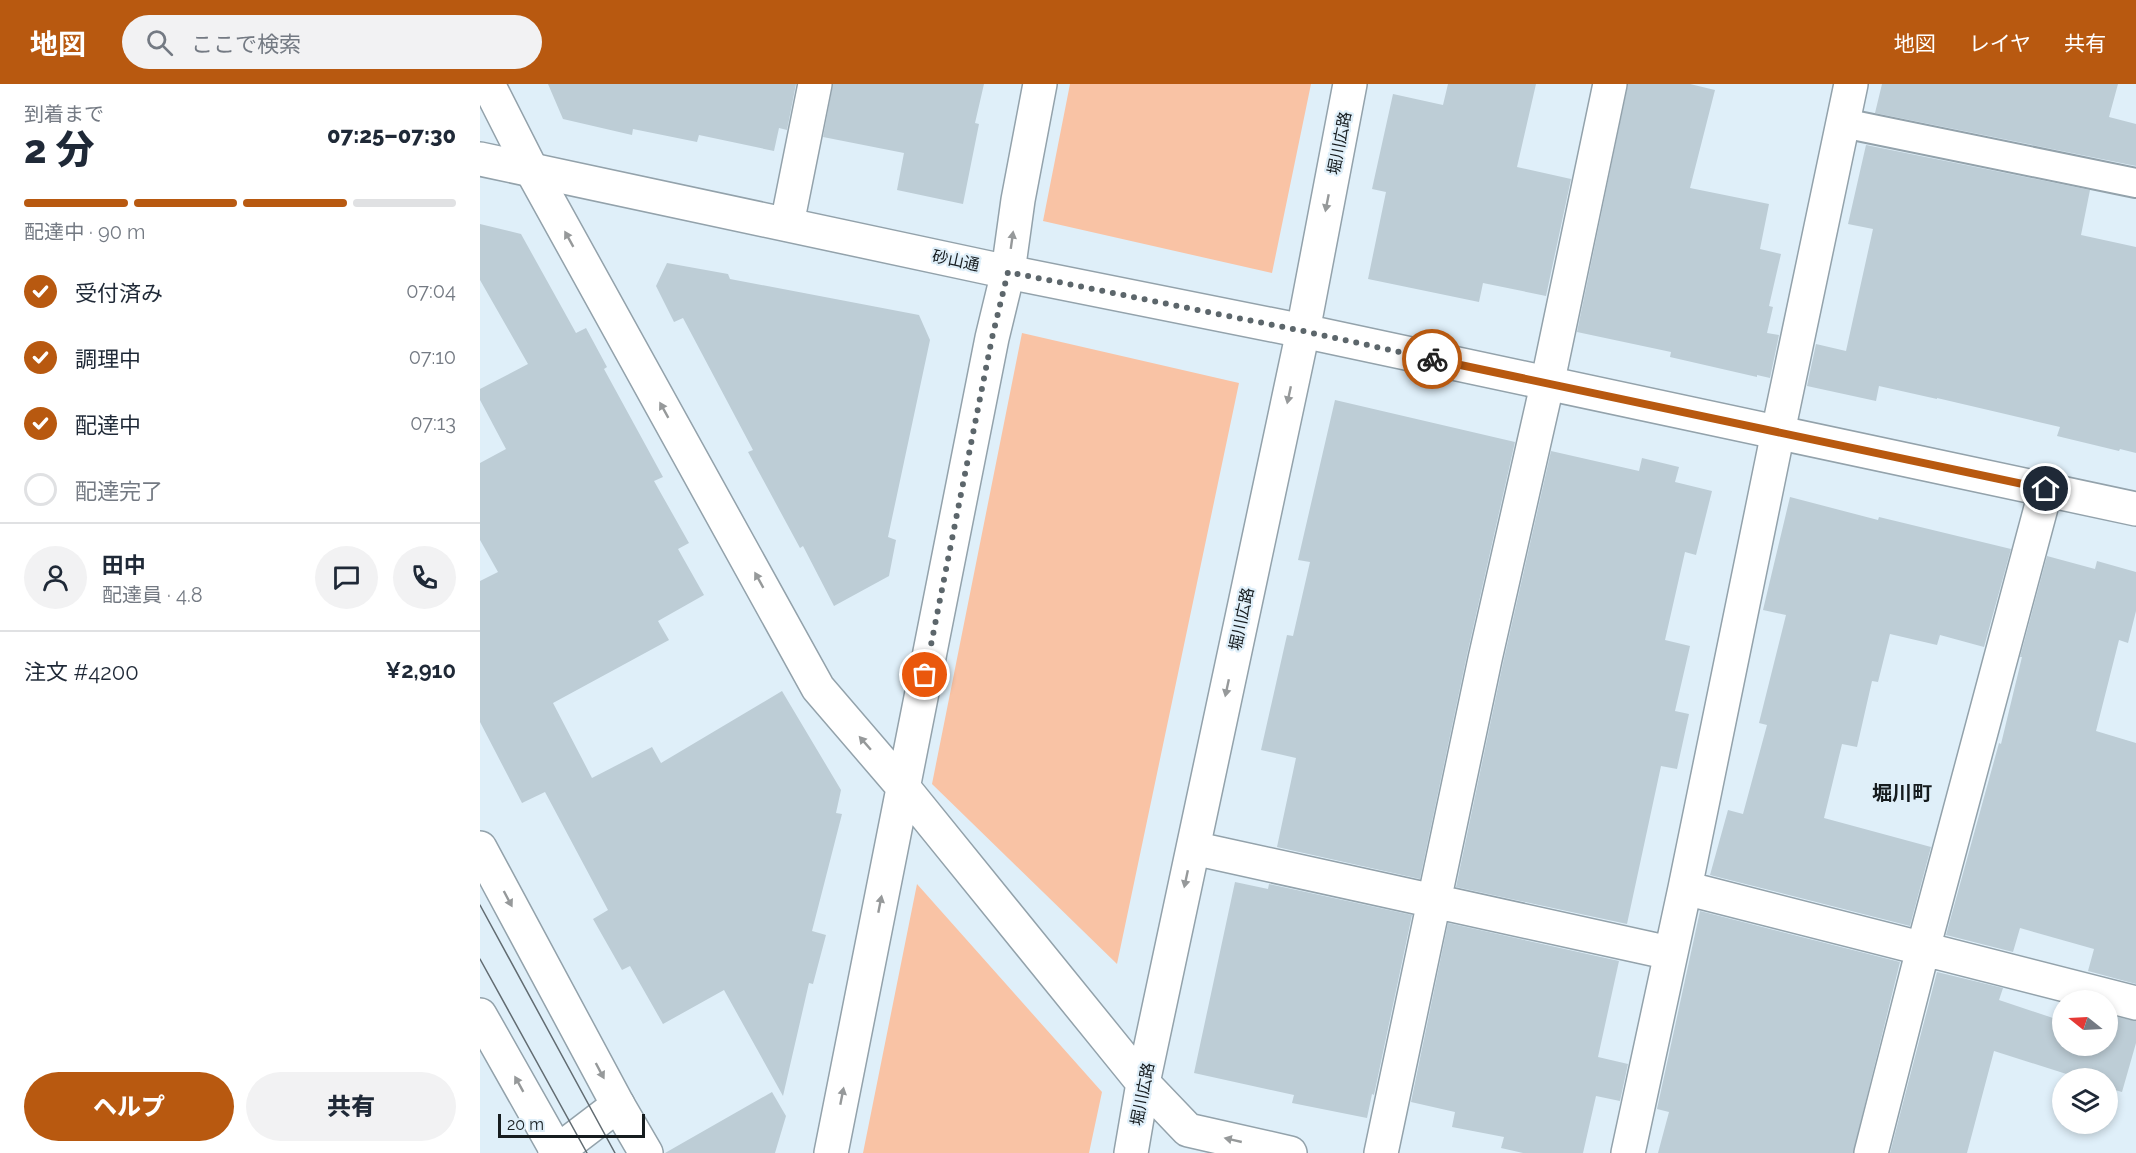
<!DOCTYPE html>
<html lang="ja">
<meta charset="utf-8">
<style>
:root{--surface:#fff;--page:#f2f2f3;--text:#1f2937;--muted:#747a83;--line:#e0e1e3;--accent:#b85910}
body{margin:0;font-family:Raleway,"Noto Sans JP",sans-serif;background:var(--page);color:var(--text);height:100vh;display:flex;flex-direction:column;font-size:22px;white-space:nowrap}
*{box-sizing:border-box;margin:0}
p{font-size:20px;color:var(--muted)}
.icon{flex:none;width:33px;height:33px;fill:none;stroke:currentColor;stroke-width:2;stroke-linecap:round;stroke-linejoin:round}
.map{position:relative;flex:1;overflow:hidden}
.sheet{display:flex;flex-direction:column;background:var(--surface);width:480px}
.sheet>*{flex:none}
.needle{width:39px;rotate:288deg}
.fabs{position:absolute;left:1572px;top:906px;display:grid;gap:12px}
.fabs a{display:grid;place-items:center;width:66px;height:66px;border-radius:50%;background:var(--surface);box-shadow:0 3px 9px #0003;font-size:30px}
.scale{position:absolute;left:18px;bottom:15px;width:147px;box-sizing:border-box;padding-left:6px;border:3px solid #161c1f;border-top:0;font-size:16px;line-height:21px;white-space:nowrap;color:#161c1f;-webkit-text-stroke:4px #dfeff9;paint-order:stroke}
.pin{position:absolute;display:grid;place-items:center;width:51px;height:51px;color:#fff;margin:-26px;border:3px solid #fff;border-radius:50%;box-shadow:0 2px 6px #0007}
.courier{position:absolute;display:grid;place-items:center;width:60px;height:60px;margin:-30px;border:4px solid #b85910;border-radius:50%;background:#fff;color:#222;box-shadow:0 2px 8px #0007}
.headline em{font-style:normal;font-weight:800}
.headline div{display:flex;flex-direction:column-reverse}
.headline{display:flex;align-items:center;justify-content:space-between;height:102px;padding:0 24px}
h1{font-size:39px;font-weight:800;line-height:45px}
.bar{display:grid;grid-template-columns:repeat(4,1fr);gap:9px 6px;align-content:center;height:72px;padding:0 24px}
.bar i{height:8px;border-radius:4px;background:var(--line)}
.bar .active{background:var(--accent)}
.bar p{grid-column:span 4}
.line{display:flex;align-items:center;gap:15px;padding:0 24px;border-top:2px solid var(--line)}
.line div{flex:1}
.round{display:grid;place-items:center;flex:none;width:63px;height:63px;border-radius:32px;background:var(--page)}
ol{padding:0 24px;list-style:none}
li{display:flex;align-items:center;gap:18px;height:66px}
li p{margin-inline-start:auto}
li .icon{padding:6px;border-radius:50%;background:var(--accent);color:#fff;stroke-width:4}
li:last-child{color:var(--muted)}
li i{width:33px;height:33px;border:3px solid var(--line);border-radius:50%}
.cta{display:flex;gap:12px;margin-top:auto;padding:12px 24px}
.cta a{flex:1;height:69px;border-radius:36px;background:var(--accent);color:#fff;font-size:24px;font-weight:800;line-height:69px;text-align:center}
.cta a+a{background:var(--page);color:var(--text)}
header{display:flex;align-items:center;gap:36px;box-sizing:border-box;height:84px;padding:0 30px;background:var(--accent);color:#fff}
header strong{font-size:28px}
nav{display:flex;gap:33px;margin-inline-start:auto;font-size:21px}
.search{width:420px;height:54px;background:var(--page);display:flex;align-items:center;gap:15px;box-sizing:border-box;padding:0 21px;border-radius:33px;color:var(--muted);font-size:22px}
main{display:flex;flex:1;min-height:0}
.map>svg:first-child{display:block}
.green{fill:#f9c3a5}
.building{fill:#bdcdd6}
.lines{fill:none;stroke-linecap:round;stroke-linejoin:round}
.service-casing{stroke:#93a2ab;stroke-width:32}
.minor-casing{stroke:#93a2ab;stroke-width:36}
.tertiary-casing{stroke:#93a2ab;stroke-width:36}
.primary-casing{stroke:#93a2ab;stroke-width:36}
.service{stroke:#fff;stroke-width:28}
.minor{stroke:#fff;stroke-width:33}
.tertiary{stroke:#fff;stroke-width:33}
.primary{stroke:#fff;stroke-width:33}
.tram{stroke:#626c72;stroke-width:1.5}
.oneway{fill:#96999a}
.done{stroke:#5c666b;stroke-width:6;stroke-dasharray:0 10.8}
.route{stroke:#b85910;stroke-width:8}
.labels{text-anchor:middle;stroke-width:4.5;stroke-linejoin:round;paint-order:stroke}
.street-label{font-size:16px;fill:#161c1f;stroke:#dfeff9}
.quarter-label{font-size:20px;font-weight:bold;fill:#161c1f;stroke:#dfeff9}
</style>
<header>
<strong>地図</strong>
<div class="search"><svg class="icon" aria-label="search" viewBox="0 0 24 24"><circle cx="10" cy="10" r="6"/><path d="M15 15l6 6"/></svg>ここで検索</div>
<nav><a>地図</a><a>レイヤ</a><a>共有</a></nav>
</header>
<main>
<section class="sheet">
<div class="headline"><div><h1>2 分</h1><p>到着まで</p></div><em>07:25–07:30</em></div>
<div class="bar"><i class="active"></i><i class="active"></i><i class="active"></i><i></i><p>配達中 · 90 m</p></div>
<ol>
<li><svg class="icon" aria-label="check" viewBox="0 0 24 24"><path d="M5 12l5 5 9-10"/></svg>受付済み<p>07:04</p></li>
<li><svg class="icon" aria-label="check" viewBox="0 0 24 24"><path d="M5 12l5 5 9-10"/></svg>調理中<p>07:10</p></li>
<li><svg class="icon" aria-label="check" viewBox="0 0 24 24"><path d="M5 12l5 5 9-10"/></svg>配達中<p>07:13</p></li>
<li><i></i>配達完了</li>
</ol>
<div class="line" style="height:108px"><a class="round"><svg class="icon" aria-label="person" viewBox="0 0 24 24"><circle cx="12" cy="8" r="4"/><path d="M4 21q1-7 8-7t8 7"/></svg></a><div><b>田中</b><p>配達員 · 4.8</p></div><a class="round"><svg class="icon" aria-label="chat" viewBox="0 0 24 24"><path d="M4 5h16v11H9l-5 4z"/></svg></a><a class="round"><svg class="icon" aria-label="phone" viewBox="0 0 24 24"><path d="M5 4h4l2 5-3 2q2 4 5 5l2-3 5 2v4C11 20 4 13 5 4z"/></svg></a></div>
<div class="line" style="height:78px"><div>注文 #4200</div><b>¥2,910</b></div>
<div class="cta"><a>ヘルプ</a><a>共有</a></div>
</section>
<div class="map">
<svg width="1656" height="1069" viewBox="0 0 1656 1069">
<rect width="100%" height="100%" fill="#dfeff9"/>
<path class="green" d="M 590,0 L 831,0 L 792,189 L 563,137 Z
M 542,249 L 759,299 L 637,880 L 452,700 Z
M 437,800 L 622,1008 L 609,1069 L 383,1069 Z"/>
<path class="building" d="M 68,0 L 316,0 L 307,46 L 299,44 L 294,67 L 219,51 L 217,58 L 153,45 L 152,51 L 83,35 Z
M 353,0 L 504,0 L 495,39 L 499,40 L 483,120 L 417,106 L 424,69 L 343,53 Z
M 968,0 L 1056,0 L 1037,83 L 1091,95 L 1066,212 L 1003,199 L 999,218 L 888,195 L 906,108 L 892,105 L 913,10 L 963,21 Z
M 1148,0 L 1210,0 L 1235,6 L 1210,104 L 1289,120 L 1280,165 L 1301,170 L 1289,222 L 1293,223 L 1287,249 L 1299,251 L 1290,294 L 1277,291 L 1277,293 L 1190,273 L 1191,268 L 1097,248 Z
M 1402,0 L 1638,0 L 1629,33 L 1656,40 L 1656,82 L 1395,29 Z
M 1386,61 L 1610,106 L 1601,151 L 1656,163 L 1656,369 L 1640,365 L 1639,367 L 1577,352 L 1580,343 L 1457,314 L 1457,315 L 1399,302 L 1396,317 L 1327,302 L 1336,260 L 1366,267 L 1393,145 L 1368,140 Z
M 0,140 L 41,150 L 96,249 L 106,244 L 127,283 L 124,285 L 183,393 L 174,397 L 209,459 L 198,465 L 224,511 L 178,537 L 189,556 L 73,619 L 112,694 L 172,663 L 181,679 L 302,607 L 361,706 L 356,729 L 362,730 L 332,847 L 346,851 L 333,900 L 329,899 L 303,1012 L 244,906 L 183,940 L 150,882 L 142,886 L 113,835 L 128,826 L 65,708 L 42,719 L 0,638 L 0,497 L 18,488 L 0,456 L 0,379 L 26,365 L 0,316 L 0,305 L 48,280 L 0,196 Z
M 187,179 L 248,190 L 250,195 L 439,231 L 450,256 L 408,453 L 416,456 L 409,492 L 354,522 L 323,462 L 320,464 L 268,368 L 273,366 L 203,234 L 194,238 L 176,202 Z
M 855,316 L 1035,358 L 987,571 L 940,795 L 797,763 L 816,674 L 781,666 L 807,551 L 813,552 L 830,478 L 818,476 Z
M 1071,367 L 1159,387 L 1162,374 L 1199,383 L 1195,398 L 1232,407 L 1216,471 L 1205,468 L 1185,556 L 1210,562 L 1195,627 L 1209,630 L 1197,685 L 1181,682 L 1147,840 L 976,803 L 1023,579 Z
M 1310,413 L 1398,436 L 1399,433 L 1531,465 L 1504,563 L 1460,551 L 1457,561 L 1410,550 L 1398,598 L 1392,597 L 1377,663 L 1362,660 L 1344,734 L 1451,763 L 1430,842 L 1230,791 L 1248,726 L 1263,730 L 1287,641 L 1279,639 L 1306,531 L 1283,526 Z
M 1567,472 L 1615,485 L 1617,477 L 1656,488 L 1656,527 L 1648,559 L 1639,556 L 1616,647 L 1656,659 L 1656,900 L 1608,887 L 1614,865 L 1540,844 L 1533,868 L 1466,851 L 1519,659 L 1521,660 L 1542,573 L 1540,573 Z
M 755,798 L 788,805 L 789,800 L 932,831 L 894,1011 L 892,1010 L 887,1034 L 812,1019 L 814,1011 L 714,989 Z
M 1220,827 L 1420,878 L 1373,1069 L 1178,1069 L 1189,1028 L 1177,1025 Z
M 968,839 L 1139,877 L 1118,973 L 1148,980 L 1140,1017 L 1116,1012 L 1103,1069 L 1043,1069 L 1021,1064 L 1024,1053 L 972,1043 L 975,1028 L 931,1018 Z
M 1457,888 L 1523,904 L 1519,916 L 1582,937 L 1582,962 L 1628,962 L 1628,931 L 1656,937 L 1656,959 L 1642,1008 L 1628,1004 L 1628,994 L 1599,994 L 1514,967 L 1487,1069 L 1410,1069 Z
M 292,1008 L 306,1032 L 295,1069 L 185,1069 Z"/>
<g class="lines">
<g class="service-casing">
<path id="service" d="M 1363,39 L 1656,99"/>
</g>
<g class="minor-casing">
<path id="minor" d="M 8,0 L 51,85 L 338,604 L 423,703 L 663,999 L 708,1046 L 810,1069
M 307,140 L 335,0
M 713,764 L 1190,869
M 1205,804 L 1656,919
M 75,1069 L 138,1021
M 351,1069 L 512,254 L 528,188 L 538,116 L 560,0
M 651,1069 L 663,999 L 823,247 L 870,0
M 901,1069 L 1005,575 L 1067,301 L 1130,0
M 1148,1069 L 1205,804 L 1298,348 L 1371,0
M 1391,1069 L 1443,865 L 1566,405"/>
</g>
<g class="tertiary-casing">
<path id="tertiary" d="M 0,75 L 528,188 L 823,247 L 1656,425"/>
</g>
<g class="primary-casing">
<path id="primary" d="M 0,764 L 138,1021 L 166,1069
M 0,931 L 78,1069"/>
</g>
<use href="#service" class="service"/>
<use href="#minor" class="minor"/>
<use href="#tertiary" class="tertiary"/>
<use href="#primary" class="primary"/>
<path class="tram" d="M 0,821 L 135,1069
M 0,875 L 107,1069"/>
</g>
<defs><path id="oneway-solid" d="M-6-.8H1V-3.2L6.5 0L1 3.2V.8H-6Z" transform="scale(1.5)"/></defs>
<g class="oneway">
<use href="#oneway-solid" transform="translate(847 119) rotate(101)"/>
<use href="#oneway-solid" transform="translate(89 155) rotate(-119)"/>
<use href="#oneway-solid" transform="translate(532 156) rotate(-82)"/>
<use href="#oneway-solid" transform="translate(809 311) rotate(102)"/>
<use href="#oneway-solid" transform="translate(184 326) rotate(-119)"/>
<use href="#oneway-solid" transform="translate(279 496) rotate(-119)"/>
<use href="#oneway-solid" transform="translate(747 604) rotate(102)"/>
<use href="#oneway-solid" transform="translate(385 659) rotate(-131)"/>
<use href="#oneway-solid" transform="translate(706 795) rotate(102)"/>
<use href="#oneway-solid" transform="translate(28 815) rotate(62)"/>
<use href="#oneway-solid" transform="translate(400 820) rotate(-79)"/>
<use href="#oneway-solid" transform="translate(120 987) rotate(62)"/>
<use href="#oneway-solid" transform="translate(39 1000) rotate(-119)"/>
<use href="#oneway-solid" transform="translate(362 1012) rotate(-79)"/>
<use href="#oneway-solid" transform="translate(753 1056) rotate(-167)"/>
</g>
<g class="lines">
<path class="done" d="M 445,591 L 512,254 L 528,188 L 823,247 L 952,275"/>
<path class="route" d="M 952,275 L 1566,405"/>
</g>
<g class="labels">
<g class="street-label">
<text transform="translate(859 59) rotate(-79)" y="6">堀川広路</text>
<text transform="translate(476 176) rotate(12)" y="6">砂山通</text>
<text transform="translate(761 535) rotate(-78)" y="6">堀川広路</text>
<text transform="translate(662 1010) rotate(-79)" y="6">堀川広路</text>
</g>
<g class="quarter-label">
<text x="1422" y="716">堀川町</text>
</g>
</g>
</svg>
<div class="fabs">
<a><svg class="needle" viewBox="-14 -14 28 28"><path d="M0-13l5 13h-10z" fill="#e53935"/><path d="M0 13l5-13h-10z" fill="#747a83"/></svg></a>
<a><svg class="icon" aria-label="layers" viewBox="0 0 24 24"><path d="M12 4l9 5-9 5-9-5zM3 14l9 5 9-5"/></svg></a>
</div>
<div class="scale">20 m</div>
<div class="pin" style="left:445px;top:591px;background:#ea580c"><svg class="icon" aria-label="bag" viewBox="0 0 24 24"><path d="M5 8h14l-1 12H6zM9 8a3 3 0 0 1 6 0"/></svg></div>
<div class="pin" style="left:1566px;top:405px;background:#1f2937"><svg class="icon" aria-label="home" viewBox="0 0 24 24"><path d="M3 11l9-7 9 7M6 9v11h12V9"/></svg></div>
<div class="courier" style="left:952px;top:275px"><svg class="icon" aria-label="bike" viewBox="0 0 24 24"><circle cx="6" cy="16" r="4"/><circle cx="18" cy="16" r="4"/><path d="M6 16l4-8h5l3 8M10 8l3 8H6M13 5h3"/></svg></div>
</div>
</main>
